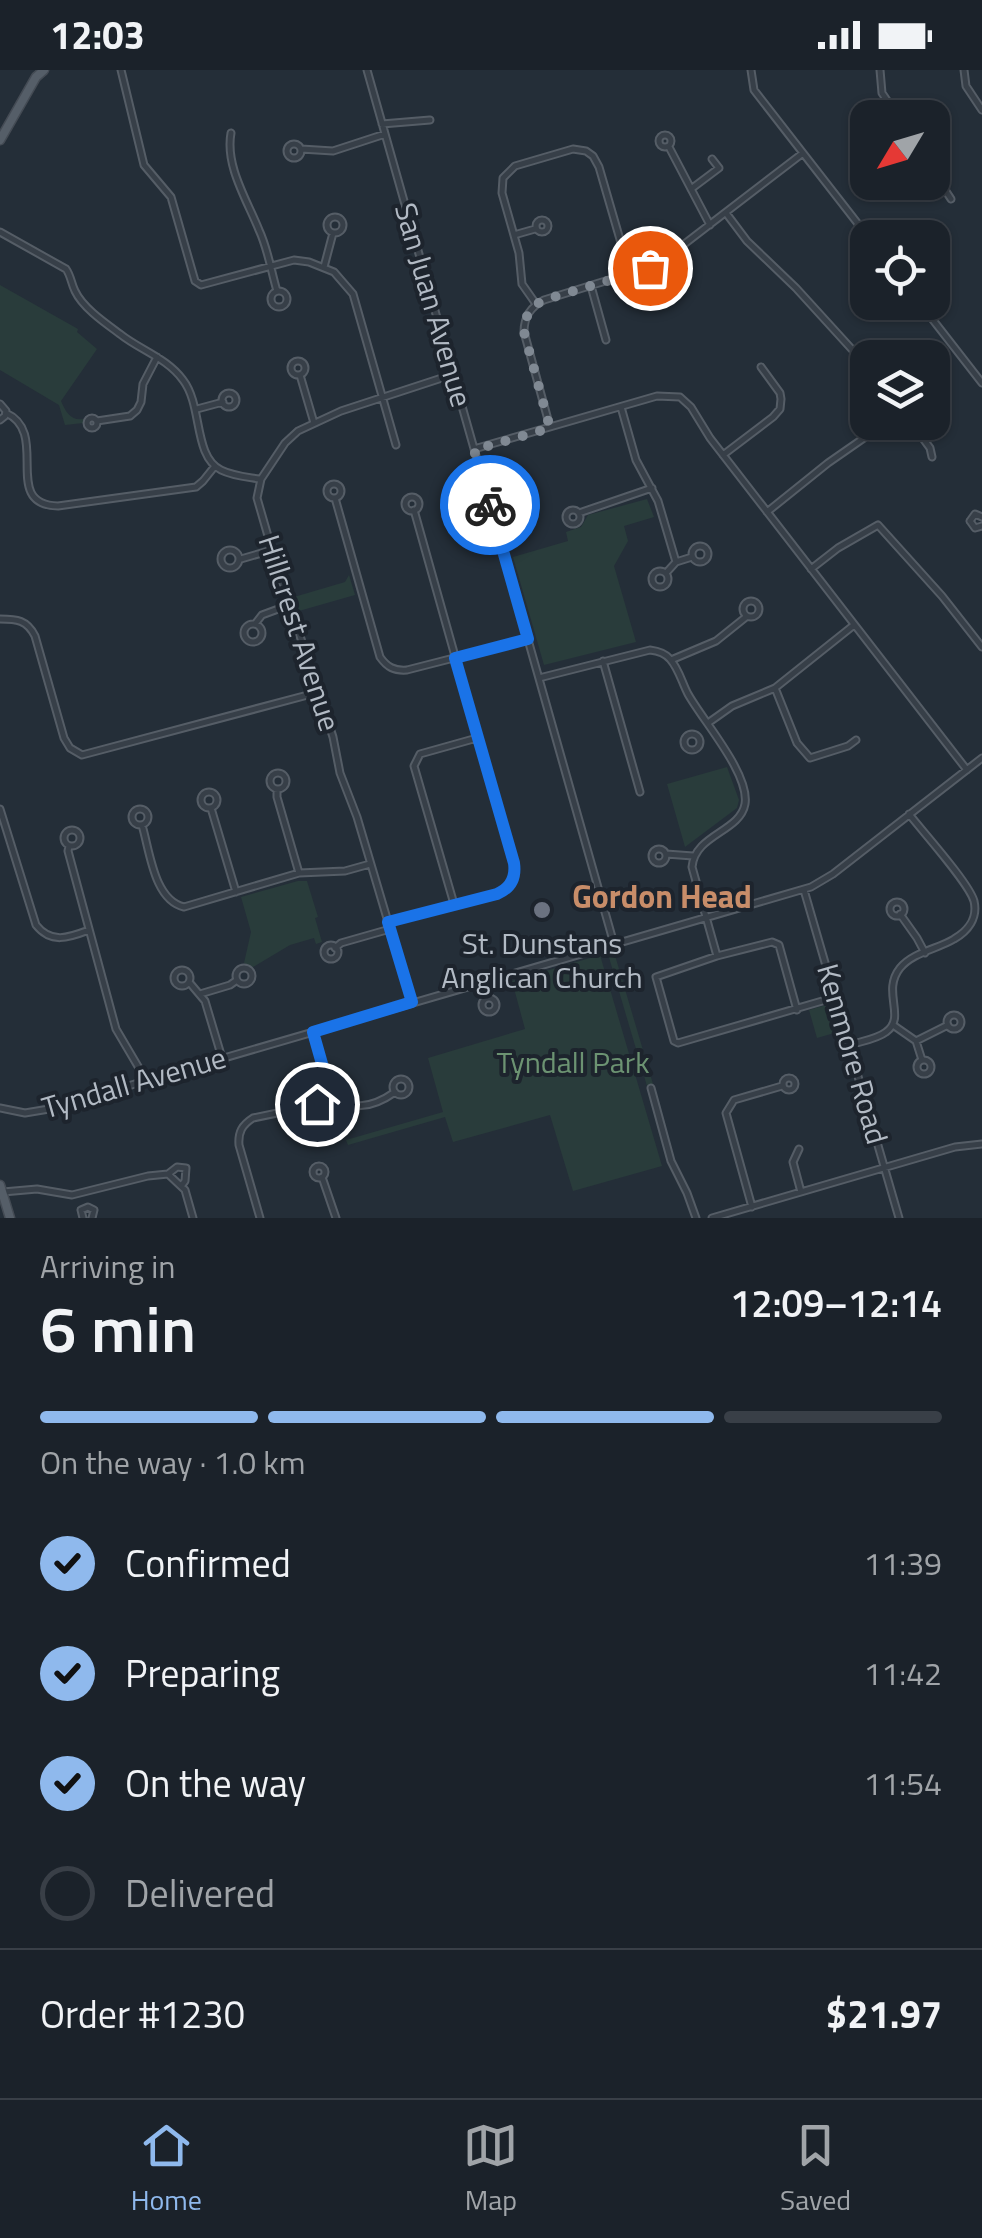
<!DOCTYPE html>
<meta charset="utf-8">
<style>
:root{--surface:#1b222a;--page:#282f36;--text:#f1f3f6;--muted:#a0a4a8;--line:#393f47;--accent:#8fb9ed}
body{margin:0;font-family:"Titillium Web",sans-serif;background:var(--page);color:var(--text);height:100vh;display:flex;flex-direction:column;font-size:38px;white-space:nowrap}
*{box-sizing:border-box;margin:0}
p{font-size:32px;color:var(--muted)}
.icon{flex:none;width:55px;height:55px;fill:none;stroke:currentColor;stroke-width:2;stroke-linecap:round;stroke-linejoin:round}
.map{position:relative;height:1148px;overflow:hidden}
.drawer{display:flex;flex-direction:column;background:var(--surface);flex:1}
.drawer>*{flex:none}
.needle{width:65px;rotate:232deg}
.buttons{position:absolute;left:850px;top:30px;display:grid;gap:20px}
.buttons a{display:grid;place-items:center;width:100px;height:100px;border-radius:20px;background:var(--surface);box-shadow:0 2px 8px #0004,0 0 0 2px var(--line);font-size:50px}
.pin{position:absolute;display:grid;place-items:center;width:85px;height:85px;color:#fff;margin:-42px;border:5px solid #fff;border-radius:50%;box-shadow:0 2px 10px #0007}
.courier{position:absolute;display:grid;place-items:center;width:100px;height:100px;margin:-50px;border:8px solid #1a73e8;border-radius:50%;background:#fff;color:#222;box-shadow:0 2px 12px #0007}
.headline em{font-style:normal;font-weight:600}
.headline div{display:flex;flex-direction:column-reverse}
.headline{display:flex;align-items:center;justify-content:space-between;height:170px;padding:0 40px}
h1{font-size:65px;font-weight:600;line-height:75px}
.bar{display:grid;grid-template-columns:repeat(4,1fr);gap:15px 10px;align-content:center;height:120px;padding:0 40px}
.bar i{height:12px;border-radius:8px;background:var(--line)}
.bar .selected{background:var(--accent)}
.bar p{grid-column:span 4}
.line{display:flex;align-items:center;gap:25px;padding:0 40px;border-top:2px solid var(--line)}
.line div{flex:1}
ol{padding:0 40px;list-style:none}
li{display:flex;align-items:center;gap:30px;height:110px}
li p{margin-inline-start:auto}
li .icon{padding:10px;border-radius:50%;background:var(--accent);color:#111;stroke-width:4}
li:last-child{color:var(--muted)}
li i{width:55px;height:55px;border:5px solid var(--line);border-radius:50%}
.status{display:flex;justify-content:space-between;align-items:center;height:70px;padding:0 50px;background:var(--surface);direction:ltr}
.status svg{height:28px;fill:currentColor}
.tab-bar{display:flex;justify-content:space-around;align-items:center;height:140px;border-top:2px solid var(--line);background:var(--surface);font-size:28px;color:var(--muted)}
.tab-bar a{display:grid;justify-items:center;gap:5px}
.tab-bar .selected{color:var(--accent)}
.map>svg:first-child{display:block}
.green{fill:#293c3b}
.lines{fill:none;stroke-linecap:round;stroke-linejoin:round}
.minor-casing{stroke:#555d66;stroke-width:9}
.major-casing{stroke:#444b54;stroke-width:11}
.minor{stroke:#373f48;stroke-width:5}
.major{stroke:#555e68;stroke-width:8}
.done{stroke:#808993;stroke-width:10;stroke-dasharray:0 18}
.route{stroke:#1a73e8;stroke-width:12}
.worship-dot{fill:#6b7280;stroke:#1d242d;stroke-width:4}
.labels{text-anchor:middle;stroke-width:8;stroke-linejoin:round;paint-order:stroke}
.street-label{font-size:30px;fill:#b2bac4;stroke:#1d242d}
.poi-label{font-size:30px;fill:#b2bac4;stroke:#1d242d}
.park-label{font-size:30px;fill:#6c9372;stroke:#1d242d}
.neighbourhood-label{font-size:32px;font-weight:bold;fill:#c88d69;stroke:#1d242d}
</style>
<div class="status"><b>12:03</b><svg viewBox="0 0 49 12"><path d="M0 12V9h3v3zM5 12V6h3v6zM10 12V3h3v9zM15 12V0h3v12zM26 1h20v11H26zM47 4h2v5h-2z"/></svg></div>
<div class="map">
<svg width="982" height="1148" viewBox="0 0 982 1148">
<rect width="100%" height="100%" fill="#242e38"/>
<path class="green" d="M 0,215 L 78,259 L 77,262 L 97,279 L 61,331 C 66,342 70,351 84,349 L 83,353 L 65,355 L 59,335 L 0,300 Z
M 647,429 L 654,447 L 624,456 L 628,471 L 614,496 L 636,572 L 544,595 L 513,487 L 568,471 L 566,462 L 581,457 L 588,445 Z
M 349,505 L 355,525 L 299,541 L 294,527 L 345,512 Z
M 727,697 L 739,730 L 737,738 L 685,777 L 667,714 Z
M 298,811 L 307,811 L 318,847 L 315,848 L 322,872 L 316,874 L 314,868 L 290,875 L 253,897 L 244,893 L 251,862 L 241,827 Z
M 614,882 L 653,1014 L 647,1016 L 608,884 Z
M 600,885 L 662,1096 L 573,1121 L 550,1045 L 453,1072 L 445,1047 L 348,1075 L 346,1070 L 443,1042 L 428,988 L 525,959 L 512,911 Z
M 826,935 L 831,939 L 838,962 L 817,968 L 809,940 Z"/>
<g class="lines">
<g class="minor-casing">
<path id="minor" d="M 121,0 L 144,95 L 171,127 L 195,211 L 201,215 L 294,190 L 309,192 L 334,202 L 353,224 L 396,375
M 367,0 L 614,874
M 751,0 L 754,20 L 869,168
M 880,0 L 882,23 L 899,48
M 964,0 L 966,16 L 982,40
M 382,54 L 430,50
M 231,63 C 225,96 247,130 259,160 C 268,179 271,201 277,221
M659 71a6 6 0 1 1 12 0a6 6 0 1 1-12 0Z
M287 81a7 7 0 1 1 14 0a7 7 0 1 1-14 0Z
M 669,77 L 710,155
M 301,79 L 333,81 L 385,64
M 932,100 L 951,129
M 691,119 L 719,98 L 712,89
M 726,143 L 747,171 L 796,218 L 868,297
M327 155a8 8 0 1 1 16 0a8 8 0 1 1-16 0Z
M536 156a6 6 0 1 1 12 0a6 6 0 1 1-12 0Z
M 0,162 L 66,199 C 71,206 71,213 75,221 C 83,238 105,253 120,264 C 140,280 167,288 183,310 C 203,336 193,386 221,400 C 233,406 247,407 259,409
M 514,165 L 535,159
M 324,197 L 333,163
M 591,216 L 606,270
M271 229a8 8 0 1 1 16 0a8 8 0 1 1-16 0Z
M 919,232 L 982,313
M 536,234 L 522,214 L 519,183 L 502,123 L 503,108 L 515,96 L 573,79 L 586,81 L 593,86 L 599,97 L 630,204
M291 298a7 7 0 1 1 14 0a7 7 0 1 1-14 0Z
M 300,305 L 314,353
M222 330a7 7 0 1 1 14 0a7 7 0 1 1-14 0Z
M 0,334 L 6,341 L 5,346 L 0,350
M 621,337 L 636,390 L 658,431 L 676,492
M 197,339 L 223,332
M 6,343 C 51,363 0,435 58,436 L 196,417 L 203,411 L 215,396
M87 353a5 5 0 1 1 10 0a5 5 0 1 1-10 0Z
M 97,351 L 130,346 L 137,340 L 141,332 L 143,314 L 157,287
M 911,352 L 930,378 L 932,387
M 550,357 L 524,262 C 524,247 530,237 544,230 L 657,195 L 803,83
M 474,379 L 657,326 L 680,327 L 691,337 L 710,368 L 967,700
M 723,385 L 773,347 L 780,339 L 781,329 L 780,323 L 761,297
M327 421a7 7 0 1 1 14 0a7 7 0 1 1-14 0Z
M405 434a7 7 0 1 1 14 0a7 7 0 1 1-14 0Z
M 335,428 L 380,587 C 387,597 394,601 407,600 L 528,569
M566 447a7 7 0 1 1 14 0a7 7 0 1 1-14 0Z
M 767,442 L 828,393 L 887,352
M 579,443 L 652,418
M 970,451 L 975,458 L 982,456
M 970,451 L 975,444 L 982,447
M692 484a8 8 0 1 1 16 0a8 8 0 1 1-16 0Z
M221 489a9 9 0 1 1 18 0a9 9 0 1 1-18 0Z
M 241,489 L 272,480
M 811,499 L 838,478 L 878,455 L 942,526 L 982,577
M652 509a8 8 0 1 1 16 0a8 8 0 1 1-16 0Z
M 666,503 L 676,492 L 692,487
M743 539a8 8 0 1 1 16 0a8 8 0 1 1-16 0Z
M 0,549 C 17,549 27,550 35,566 L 64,668 L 70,678 L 82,685 L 319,622
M244 563a9 9 0 1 1 18 0a9 9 0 1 1-18 0Z
M 255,554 L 262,545 L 289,535
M 671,590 L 716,571 L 746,547
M 603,591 L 640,722
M 539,608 L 650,580 C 658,581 665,583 670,589 C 679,599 682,613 688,624 C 703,651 750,704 745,734 C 740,762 695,764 692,797 L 717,886
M 775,618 L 797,673 L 810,688 L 848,676 L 856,670
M 708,653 L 732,636 L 775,618 L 854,555
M684 672a8 8 0 1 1 16 0a8 8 0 1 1-16 0Z
M270 711a8 8 0 1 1 16 0a8 8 0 1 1-16 0Z
M 277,719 L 277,727 L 299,803
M201 730a8 8 0 1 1 16 0a8 8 0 1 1-16 0Z
M 211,738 L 236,822
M132 747a8 8 0 1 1 16 0a8 8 0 1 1-16 0Z
M 0,739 L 36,855 C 51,874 68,868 89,860
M 142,755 C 150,782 154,830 184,837 L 299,803 L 345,801 L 370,794
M64 768a8 8 0 1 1 16 0a8 8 0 1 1-16 0Z
M 69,776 L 68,781 L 116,959 L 146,1010
M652 786a7 7 0 1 1 14 0a7 7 0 1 1-14 0Z
M 666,784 L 693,786
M 804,820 L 899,1148
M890 839a7 7 0 1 1 14 0a7 7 0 1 1-14 0Z
M 454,834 L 414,696 L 420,684 L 477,668
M 900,844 L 917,868 L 925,883
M 388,852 L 497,824 L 510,815 L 515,800 L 414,440
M324 882a7 7 0 1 1 14 0a7 7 0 1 1-14 0Z
M 335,878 L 341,873 L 390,859
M236 906a8 8 0 1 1 16 0a8 8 0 1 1-16 0Z
M174 908a8 8 0 1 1 16 0a8 8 0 1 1-16 0Z
M 189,912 L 205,931 L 222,988
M 200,924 L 230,915 L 237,910
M482 935a7 7 0 1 1 14 0a7 7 0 1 1-14 0Z
M 412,933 L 357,747 L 340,703 L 333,667 L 272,480 L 257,428 L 261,409 L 285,373 L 298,361 L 341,341 L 451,305
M 797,940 L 779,875 L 772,872 L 717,886 L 656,907 L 674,971 L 678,973 L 836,927
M947 952a7 7 0 1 1 14 0a7 7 0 1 1-14 0Z
M 893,955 L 916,971 L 948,955
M 916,971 L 922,990
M 850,975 C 862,971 877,969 886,962 C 907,947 881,922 900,898 C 913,882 938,879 954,869 C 968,861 978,848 974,831 C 969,813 923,762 909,744
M917 997a7 7 0 1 1 14 0a7 7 0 1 1-14 0Z
M783 1014a6 6 0 1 1 12 0a6 6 0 1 1-12 0Z
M393 1017a8 8 0 1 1 16 0a8 8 0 1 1-16 0Z
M 651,1018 L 671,1091 L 687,1123 L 696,1148
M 328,1023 C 350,1041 371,1039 395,1022
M 0,1038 L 25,1043 L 49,1039 L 811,817 L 833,804 L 982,688
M 799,1079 L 793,1092 L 801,1122
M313 1102a6 6 0 1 1 12 0a6 6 0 1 1-12 0Z
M 168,1104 L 177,1097 L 186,1098 L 185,1111 L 182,1115
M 322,1107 L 336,1148
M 3,1122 L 37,1119 L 72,1125 L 148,1106 L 168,1104 L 185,1120 L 193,1148
M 752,1137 L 726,1043 L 734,1030 L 782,1016
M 83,1148 L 81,1140 L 88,1137 L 94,1140 L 92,1148
M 260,1148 L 239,1075 C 238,1062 242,1055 253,1048 L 311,1036 L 317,1034 L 328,1023 L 328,1015 L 313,962
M 712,1148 L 955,1077 L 982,1074"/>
</g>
<g class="major-casing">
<path id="major" d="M 0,70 L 36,7 L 44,0
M 0,1115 L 10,1148"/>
</g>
<use href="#minor" class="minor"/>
<use href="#major" class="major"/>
</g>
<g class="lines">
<path class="done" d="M 490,435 L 474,380 L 550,358 L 524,262 C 524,247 530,237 544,230 L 650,198"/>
<path class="route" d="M 317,1034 L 328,1023 L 328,1015 L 313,962 L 412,932 L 388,852 L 497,824 C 511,818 516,807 514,793 L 455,588 L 528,569 L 490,435"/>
</g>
<circle class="worship-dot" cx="542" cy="840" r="10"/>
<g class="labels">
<g class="street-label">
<text transform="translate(433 235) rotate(74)" y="10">San Juan Avenue</text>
<text transform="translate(299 563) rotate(72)" y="10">Hillcrest Avenue</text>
<text transform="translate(852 984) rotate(74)" y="10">Kenmore Road</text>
<text transform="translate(134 1013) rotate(-16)" y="10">Tyndall Avenue</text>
</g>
<g class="poi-label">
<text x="542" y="884">St. Dunstans<tspan x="542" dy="34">Anglican Church</tspan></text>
</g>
<g class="park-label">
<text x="573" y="1003">Tyndall Park</text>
</g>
<g class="neighbourhood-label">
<text x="662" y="838">Gordon Head</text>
</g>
</g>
</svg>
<div class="buttons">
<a><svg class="needle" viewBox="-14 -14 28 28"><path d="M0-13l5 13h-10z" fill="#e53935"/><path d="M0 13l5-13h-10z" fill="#a0a4a8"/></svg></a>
<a><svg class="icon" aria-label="locate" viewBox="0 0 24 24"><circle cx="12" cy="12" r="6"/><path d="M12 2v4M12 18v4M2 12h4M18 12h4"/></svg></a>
<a><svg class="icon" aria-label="layers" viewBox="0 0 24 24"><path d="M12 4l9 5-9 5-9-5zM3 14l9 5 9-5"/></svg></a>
</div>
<div class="pin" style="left:650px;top:198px;background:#ea580c"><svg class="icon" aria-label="bag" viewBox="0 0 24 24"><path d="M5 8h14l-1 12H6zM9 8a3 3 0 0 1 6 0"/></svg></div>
<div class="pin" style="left:317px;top:1034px;background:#1f2937"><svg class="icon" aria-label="home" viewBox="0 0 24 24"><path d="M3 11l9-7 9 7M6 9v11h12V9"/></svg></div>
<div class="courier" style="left:490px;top:435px"><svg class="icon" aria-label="bike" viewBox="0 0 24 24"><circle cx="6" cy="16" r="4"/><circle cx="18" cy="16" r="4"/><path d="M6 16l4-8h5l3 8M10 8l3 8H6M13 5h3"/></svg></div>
</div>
<section class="drawer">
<div class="headline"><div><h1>6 min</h1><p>Arriving in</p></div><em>12:09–12:14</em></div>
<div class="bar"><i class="selected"></i><i class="selected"></i><i class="selected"></i><i></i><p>On the way · 1.0 km</p></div>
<ol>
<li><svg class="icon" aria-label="check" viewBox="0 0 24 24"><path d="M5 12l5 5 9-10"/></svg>Confirmed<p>11:39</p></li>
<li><svg class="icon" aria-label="check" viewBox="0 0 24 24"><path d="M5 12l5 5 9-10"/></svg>Preparing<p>11:42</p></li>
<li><svg class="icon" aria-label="check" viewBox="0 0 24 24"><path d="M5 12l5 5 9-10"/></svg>On the way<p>11:54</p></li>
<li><i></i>Delivered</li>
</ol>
<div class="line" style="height:130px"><div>Order #1230</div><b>$21.97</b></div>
</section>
<nav class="tab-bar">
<a class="selected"><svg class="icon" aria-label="home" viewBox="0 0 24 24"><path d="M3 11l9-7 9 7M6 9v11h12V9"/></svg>Home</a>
<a><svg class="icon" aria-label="map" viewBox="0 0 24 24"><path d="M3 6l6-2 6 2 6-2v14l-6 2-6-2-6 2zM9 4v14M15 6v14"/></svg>Map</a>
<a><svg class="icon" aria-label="saved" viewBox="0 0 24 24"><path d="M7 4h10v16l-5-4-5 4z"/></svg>Saved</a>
</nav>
